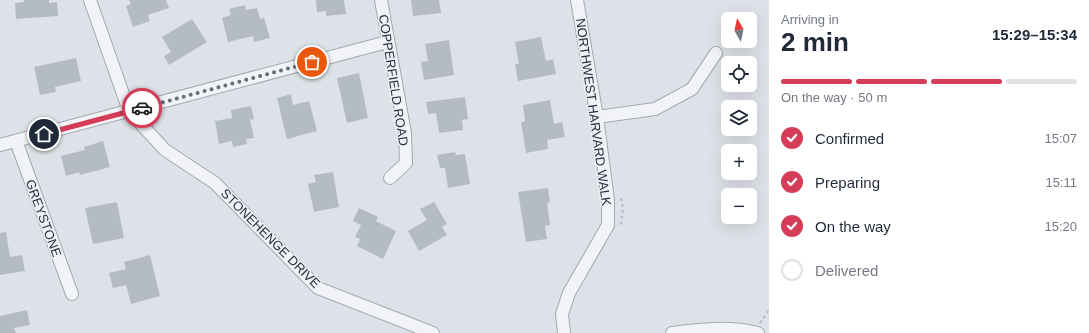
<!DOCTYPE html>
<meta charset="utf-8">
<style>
:root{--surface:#fff;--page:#f6f6f7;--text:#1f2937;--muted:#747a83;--line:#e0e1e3;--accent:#d43c58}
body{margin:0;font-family:Arial,sans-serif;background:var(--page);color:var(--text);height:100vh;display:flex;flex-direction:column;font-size:15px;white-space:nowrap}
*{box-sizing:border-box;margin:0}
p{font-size:13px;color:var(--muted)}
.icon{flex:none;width:22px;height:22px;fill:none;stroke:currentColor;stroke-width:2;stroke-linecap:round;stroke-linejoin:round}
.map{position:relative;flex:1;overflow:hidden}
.drawer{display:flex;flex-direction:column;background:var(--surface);width:320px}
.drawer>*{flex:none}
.needle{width:26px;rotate:351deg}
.fabs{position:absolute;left:721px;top:12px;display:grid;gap:8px}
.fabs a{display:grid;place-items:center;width:36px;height:36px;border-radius:6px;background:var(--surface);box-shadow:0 4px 16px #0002;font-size:20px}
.pin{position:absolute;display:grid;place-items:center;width:34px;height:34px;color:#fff;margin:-17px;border:2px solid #fff;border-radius:50%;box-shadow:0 1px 4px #0007}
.courier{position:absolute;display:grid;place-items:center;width:40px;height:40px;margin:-20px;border:3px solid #d43c58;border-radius:50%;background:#fff;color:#222;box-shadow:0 1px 5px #0007}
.summary em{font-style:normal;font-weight:700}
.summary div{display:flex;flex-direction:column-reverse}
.summary{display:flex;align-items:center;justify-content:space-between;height:68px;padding:0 12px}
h1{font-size:26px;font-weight:700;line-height:30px}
.bar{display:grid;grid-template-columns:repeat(4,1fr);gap:6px 4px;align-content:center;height:48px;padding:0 12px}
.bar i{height:5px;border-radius:3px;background:var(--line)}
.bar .on{background:var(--accent)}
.bar p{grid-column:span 4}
ol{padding:0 12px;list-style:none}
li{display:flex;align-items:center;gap:12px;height:44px}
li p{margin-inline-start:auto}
li .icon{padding:4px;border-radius:50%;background:var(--accent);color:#fff;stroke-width:4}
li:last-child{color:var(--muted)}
li i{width:22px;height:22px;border:2px solid var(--line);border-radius:50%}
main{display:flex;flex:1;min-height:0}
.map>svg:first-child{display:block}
.building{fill:#b5bbc5}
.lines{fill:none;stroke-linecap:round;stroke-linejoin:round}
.minor-casing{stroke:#a3a9b2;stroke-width:14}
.path{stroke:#bcc0c7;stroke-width:2.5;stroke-dasharray:3 3;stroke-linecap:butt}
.minor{stroke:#f1f3f6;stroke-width:12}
.done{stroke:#666e7b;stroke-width:4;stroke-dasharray:0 7.2}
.route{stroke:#d43c58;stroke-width:5}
.labels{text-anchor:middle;stroke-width:3;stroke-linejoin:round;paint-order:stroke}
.street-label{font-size:13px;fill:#263040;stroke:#edf1f6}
</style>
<main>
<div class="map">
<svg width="769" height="333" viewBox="0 0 769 333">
<rect width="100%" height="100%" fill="#dee2e8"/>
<path class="building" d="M 24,0 L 49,0 L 49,3 L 57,2 L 58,16 L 16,19 L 15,3 L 24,2 Z
M 129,0 L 166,0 L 169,8 L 148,15 L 150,21 L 133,27 L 126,6 L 131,4 Z
M 316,0 L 344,0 L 346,14 L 326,16 L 326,11 L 317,12 Z
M 411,0 L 439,0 L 441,13 L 413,16 Z
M 245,5 L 246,10 L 257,8 L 260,19 L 264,18 L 270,38 L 254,42 L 253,36 L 228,42 L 222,18 L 231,15 L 229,9 Z
M 192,19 L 207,42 L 169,65 L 164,56 L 171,52 L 162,37 Z
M 541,37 L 546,61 L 553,59 L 556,74 L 518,81 L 515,64 L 519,64 L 515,42 Z
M 449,40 L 454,75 L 424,80 L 421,62 L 428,61 L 425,44 Z
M 76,58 L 81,81 L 55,87 L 56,92 L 40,95 L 34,67 Z
M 359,73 L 368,118 L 347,123 L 337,78 Z
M 291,94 L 293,105 L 309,101 L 317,131 L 287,139 L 277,98 Z
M 465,97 L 468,119 L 462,120 L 463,130 L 439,133 L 436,113 L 428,114 L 426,102 Z
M 550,100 L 554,124 L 562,122 L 565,137 L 547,140 L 548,149 L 526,153 L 521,122 L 525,121 L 523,105 Z
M 251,106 L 254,119 L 250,120 L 254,138 L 246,139 L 247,144 L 233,147 L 232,141 L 219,144 L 215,121 L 232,118 L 231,110 Z
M 103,141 L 110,167 L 80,175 L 79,172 L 66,176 L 61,156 L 85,150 L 84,147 Z
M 455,152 L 456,155 L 465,154 L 470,184 L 448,188 L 445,168 L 440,168 L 437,155 Z
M 333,172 L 339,207 L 314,212 L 308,184 L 316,182 L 314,175 Z
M 548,188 L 550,202 L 547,203 L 550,225 L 545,226 L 547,239 L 526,242 L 518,192 Z
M 117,202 L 124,238 L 93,244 L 85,208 Z
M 434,202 L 447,224 L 442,227 L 447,235 L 419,251 L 408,231 L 427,220 L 420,209 Z
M 359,208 L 378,217 L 376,221 L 396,231 L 383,259 L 357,246 L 360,239 L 355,237 L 361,225 L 353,221 Z
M 6,232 L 10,257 L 22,255 L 25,271 L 0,275 L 0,233 Z
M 150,255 L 160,296 L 131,304 L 126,285 L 113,288 L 109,273 L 126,269 L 124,262 Z
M 27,310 L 30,325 L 14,328 L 16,333 L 0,333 L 0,316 Z"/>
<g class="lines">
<g class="minor-casing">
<path id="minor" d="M 90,0 L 129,111 L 165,150 L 215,183 L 318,288 L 433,333
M 381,0 L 405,133 L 406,163 L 390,178
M 597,117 L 655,109 L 692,89 L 716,53
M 16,141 L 72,294
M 0,145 L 387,42
M 564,333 L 562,314 L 569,293 L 608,225 L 608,200 L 597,117 L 577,0
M 672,333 C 700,329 729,326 758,333"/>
</g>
<path class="path" d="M 621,198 L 623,208 L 621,225
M 760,323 L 769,310"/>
<use href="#minor" class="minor"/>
</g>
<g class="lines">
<path class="done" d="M 142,108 L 312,62"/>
<path class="route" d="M 44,134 L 142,108"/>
</g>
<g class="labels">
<g class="street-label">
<text transform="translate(394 80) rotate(81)" y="5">COPPERFIELD ROAD</text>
<text transform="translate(594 112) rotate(82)" y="5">NORTHWEST HARVARD WALK</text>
<text transform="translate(44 218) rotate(70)" y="5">GREYSTONE</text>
<text transform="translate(271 238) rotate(45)" y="5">STONEHENGE DRIVE</text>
</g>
</g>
</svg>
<div class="fabs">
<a><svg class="needle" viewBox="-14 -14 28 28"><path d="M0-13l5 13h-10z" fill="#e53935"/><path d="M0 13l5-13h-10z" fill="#747a83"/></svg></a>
<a><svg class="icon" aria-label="locate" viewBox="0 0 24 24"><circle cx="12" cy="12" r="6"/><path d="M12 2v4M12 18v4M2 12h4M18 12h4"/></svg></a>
<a><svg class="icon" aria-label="layers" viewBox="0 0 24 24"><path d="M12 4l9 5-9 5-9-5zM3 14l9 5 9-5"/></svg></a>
<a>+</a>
<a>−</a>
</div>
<div class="pin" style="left:312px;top:62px;background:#ea580c"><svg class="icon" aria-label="bag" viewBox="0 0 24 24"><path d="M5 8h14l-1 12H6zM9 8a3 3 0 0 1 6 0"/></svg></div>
<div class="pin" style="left:44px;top:134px;background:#1f2937"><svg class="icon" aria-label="home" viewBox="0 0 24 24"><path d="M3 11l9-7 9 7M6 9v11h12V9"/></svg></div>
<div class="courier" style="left:142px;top:108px"><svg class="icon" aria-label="car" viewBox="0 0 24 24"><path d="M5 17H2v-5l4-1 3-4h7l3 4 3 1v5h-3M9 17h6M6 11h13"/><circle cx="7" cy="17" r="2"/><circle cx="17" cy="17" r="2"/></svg></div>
</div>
<section class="drawer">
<div class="summary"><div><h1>2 min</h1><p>Arriving in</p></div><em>15:29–15:34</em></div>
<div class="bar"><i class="on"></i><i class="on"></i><i class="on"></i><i></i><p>On the way · 50 m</p></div>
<ol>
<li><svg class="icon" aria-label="check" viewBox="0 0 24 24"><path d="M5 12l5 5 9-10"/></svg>Confirmed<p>15:07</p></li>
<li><svg class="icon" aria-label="check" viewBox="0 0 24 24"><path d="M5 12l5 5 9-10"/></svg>Preparing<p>15:11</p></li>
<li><svg class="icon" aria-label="check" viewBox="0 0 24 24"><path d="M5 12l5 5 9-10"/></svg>On the way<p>15:20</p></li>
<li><i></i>Delivered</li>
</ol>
</section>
</main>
